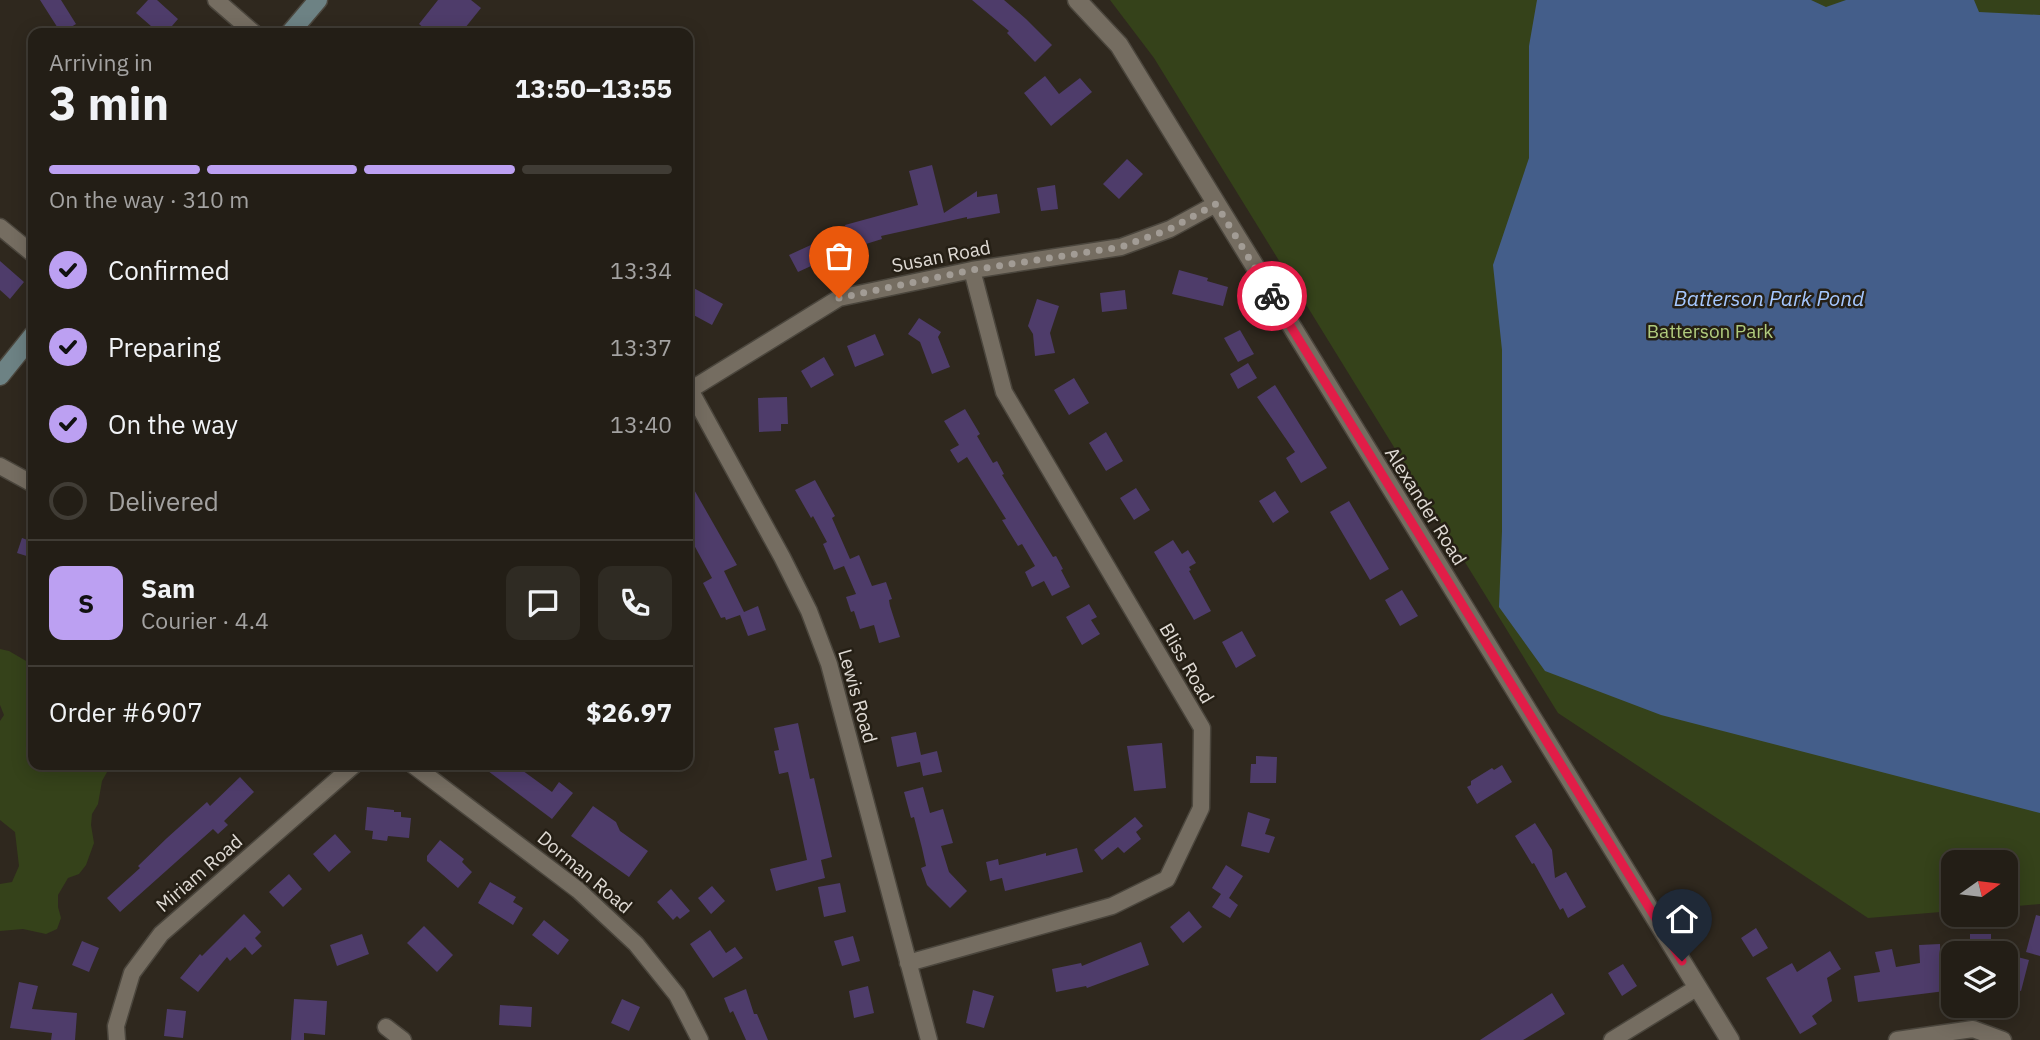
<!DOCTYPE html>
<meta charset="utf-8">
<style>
:root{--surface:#231e16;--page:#2f2b23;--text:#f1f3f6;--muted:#a3a2a1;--line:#403c35;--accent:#bca0f2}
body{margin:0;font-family:"IBM Plex Sans",sans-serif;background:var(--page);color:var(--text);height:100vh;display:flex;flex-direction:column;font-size:26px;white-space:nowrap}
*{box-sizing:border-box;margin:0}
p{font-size:23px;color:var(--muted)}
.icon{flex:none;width:38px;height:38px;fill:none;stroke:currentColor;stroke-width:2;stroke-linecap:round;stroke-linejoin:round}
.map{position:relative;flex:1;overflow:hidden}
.sheet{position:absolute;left:28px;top:28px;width:665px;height:742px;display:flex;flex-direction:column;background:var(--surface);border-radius:14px;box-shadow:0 4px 18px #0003,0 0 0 2px var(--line)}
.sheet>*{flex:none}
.needle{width:46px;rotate:76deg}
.tools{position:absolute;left:1941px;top:850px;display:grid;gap:14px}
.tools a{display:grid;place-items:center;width:77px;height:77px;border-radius:14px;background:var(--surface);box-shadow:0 4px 18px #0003,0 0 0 2px var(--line);font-size:35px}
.pin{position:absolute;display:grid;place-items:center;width:60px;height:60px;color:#fff;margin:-72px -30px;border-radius:50% 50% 50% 0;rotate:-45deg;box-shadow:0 0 7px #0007}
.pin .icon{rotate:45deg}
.courier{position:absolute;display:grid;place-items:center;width:70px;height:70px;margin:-35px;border:5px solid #e11d48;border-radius:50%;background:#fff;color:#222;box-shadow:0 2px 9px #0007}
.overview em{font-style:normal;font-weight:800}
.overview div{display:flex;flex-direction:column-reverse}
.overview{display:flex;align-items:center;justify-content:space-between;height:119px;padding:0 21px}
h1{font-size:46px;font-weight:800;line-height:52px}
.bar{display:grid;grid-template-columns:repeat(4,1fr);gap:10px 7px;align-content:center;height:84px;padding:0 21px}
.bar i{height:9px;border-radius:5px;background:var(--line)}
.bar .selected{background:var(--accent)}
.bar p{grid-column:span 4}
.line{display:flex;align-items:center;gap:18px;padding:0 21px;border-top:2px solid var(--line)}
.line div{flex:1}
.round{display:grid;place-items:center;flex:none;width:74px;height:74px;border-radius:14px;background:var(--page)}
ol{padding:0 21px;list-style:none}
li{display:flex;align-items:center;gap:21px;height:77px}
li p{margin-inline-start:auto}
li .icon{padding:7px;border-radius:50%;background:var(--accent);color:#111;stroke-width:4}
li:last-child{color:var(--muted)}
li i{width:38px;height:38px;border:4px solid var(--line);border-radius:50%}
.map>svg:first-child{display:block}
.green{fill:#35421a}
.water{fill:#445e8a}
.building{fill:#4e3c6a}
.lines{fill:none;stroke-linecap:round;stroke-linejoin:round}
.minor-casing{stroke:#4b463d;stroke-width:19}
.tertiary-casing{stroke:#4b463d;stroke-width:21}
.secondary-casing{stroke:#4b463d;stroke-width:21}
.minor{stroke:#756d61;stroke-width:16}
.tertiary{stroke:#756d61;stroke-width:18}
.secondary{stroke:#6d8284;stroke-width:18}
.done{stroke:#a29c95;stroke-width:7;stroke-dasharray:0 12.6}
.route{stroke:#e11d48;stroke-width:9}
.labels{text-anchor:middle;stroke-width:5;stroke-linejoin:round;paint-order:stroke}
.street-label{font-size:19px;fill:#e0dbd5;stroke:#251f15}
.park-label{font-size:19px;fill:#b0cb7d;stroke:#251f15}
.water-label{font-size:21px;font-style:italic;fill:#a6c8ff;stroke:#251f15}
</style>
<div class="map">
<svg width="2040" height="1040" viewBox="0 0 2040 1040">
<rect width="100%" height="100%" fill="#2f281e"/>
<path class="green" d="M 1110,0 L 2040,0 L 2040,904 L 2006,907 L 2006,863 L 1953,863 L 1953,911 L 1868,918 L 1558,713 L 1154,58 Z
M 0,649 L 9,651 L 33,665 L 33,765 L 111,765 L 102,781 L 98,804 L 92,814 L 91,825 L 94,843 L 86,865 L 79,874 L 68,878 L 58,895 L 58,907 L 61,918 L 57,929 L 46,934 L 23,929 L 0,931 L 0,884 L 12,882 L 19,866 L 15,832 L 0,820 L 0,721 L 4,715 L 0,705 Z"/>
<path class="water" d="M 1537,0 L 1811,0 L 1826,7 L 1846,0 L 1974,0 L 1979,12 L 2040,15 L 2040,813 L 1661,715 L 1545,671 L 1499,607 L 1502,531 L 1502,350 L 1493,265 L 1529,158 L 1529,46 Z"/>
<path class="building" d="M 40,0 L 61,0 L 76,24 L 61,33 Z
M 148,0 L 157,0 L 178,19 L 166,33 L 159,33 L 136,13 Z
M 438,0 L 471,0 L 481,8 L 461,33 L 430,33 L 419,24 Z
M 972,0 L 1004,0 L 1026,19 L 1052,45 L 1035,62 L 1007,33 L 1009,31 Z
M 1045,76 L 1059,94 L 1080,78 L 1092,92 L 1051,126 L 1024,93 Z
M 1127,159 L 1143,174 L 1119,199 L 1103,184 Z
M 932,165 L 944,213 L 977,191 L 977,197 L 997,194 L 1000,213 L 967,219 L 967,217 L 881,236 L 882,239 L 853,248 L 845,225 L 918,205 L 909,171 Z
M 1055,185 L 1058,209 L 1041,211 L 1037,188 Z
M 813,244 L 822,261 L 798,272 L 789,255 Z
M 0,261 L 24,282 L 10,299 L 0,290 Z
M 1179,270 L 1208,278 L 1207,281 L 1228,287 L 1223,306 L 1172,294 Z
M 688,285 L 723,304 L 712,325 L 688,312 Z
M 1125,290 L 1127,309 L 1102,312 L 1100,293 Z
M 1037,299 L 1059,306 L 1050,333 L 1055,353 L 1035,356 L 1033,334 L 1028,326 Z
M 919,318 L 941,332 L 938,337 L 950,367 L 932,374 L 920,342 L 908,334 Z
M 1240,330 L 1254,354 L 1238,362 L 1224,338 Z
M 875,334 L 884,355 L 855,367 L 847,346 Z
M 824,357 L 834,375 L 811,388 L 801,371 Z
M 1248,363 L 1257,378 L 1238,389 L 1230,374 Z
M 1074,378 L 1089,403 L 1069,415 L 1054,390 Z
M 1275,385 L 1327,468 L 1301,483 L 1286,458 L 1295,452 L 1257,397 Z
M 787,397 L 788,424 L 781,424 L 781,431 L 759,432 L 758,398 Z
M 965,409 L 980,434 L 977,436 L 993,463 L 997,461 L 1004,474 L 1002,475 L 1053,557 L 1056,556 L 1063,569 L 1061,570 L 1070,587 L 1052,596 L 1044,581 L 1032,587 L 1025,572 L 1035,566 L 1022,544 L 1018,546 L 1002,520 L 1006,519 L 967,457 L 958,463 L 950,450 L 959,445 L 944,421 Z
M 1106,432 L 1123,461 L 1106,471 L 1089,443 Z
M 688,479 L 737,565 L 724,571 L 744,612 L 758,606 L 766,630 L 748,636 L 740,615 L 726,620 L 725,617 L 721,618 L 703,583 L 712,578 L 688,534 Z
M 815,480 L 835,516 L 832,518 L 850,559 L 859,555 L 872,586 L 886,582 L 892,599 L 889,600 L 890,606 L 900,637 L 879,643 L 874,625 L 860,629 L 854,611 L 851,612 L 846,597 L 856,594 L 844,566 L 834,570 L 823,544 L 827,542 L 813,516 L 811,518 L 795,490 Z
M 1136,488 L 1150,510 L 1134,520 L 1120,498 Z
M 1275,491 L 1289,512 L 1273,523 L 1259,501 Z
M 1349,501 L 1389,569 L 1370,580 L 1330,512 Z
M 22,538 L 33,542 L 33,558 L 17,553 Z
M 1173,540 L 1182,554 L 1188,550 L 1196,563 L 1189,567 L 1191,570 L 1189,571 L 1211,611 L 1194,620 L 1154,552 Z
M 1402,590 L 1418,616 L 1400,626 L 1385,600 Z
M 1089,604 L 1097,617 L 1091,620 L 1100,634 L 1082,645 L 1066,617 Z
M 1242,631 L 1256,656 L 1236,668 L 1222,642 Z
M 798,723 L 810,779 L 814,778 L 832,857 L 821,860 L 825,878 L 776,891 L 770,869 L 807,860 L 788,772 L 779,774 L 774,751 L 779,750 L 774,728 Z
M 916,732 L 921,755 L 937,751 L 942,772 L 923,776 L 920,762 L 897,767 L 891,737 Z
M 1162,743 L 1166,788 L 1134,791 L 1127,746 Z
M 1256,756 L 1277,757 L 1276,783 L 1250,783 L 1251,764 L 1256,764 Z
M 480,765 L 515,765 L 552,792 L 559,782 L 573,793 L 552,819 Z
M 1502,765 L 1512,782 L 1477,804 L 1467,787 L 1471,785 L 1471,781 L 1492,768 L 1494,770 Z
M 240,777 L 254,792 L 224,821 L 228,825 L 218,834 L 213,829 L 120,912 L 107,898 L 140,868 L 138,866 L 167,838 L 207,802 L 210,806 Z
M 923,787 L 930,813 L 943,809 L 953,843 L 941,846 L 949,872 L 967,891 L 950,908 L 927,885 L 921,868 L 926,866 L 922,848 L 914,817 L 911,818 L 904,792 Z
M 593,806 L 616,822 L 620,831 L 648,851 L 629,877 L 571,836 Z
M 367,807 L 394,810 L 394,812 L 401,812 L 401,817 L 411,818 L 409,838 L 388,836 L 387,841 L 372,839 L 373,831 L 365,830 Z
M 1248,812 L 1270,819 L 1265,834 L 1275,837 L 1269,853 L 1241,846 Z
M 1135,817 L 1143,826 L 1136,832 L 1141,839 L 1124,853 L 1118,847 L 1102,860 L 1094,850 Z
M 1535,823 L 1552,850 L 1555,878 L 1566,872 L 1586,907 L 1568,918 L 1563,908 L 1560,910 L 1534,863 L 1532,864 L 1515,836 Z
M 335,834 L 351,852 L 329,872 L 313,854 Z
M 440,840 L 464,859 L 462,862 L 472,872 L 458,888 L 427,861 L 427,856 Z
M 1077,848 L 1083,872 L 1005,891 L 1002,878 L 990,881 L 986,862 L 998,859 L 999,865 L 1046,853 L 1046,856 Z
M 1226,865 L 1243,876 L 1229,898 L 1238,905 L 1230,918 L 1212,907 L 1221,894 L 1212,888 Z
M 289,874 L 302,889 L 283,907 L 269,892 Z
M 490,882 L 516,897 L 513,902 L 523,908 L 513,925 L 478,903 Z
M 840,883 L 846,912 L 824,917 L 818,887 Z
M 712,886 L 725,901 L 711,914 L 698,898 Z
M 671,889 L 690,911 L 680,919 L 677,916 L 673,920 L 657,902 Z
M 1189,911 L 1202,927 L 1183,943 L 1170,927 Z
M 244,914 L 261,932 L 255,938 L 262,946 L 252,955 L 245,947 L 230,961 L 227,957 L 198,992 L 180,978 L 200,954 L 202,956 Z
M 2036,915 L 2040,916 L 2040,956 L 2026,952 Z
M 544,920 L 569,940 L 558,955 L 532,935 Z
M 424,926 L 453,955 L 437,972 L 407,943 Z
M 1756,928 L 1768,948 L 1753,957 L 1741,938 Z
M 710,930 L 726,953 L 735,947 L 743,958 L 713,978 L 690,944 Z
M 362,934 L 369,954 L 337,966 L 330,945 Z
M 1970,934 L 1991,934 L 1991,954 L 1970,954 Z
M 853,936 L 860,961 L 842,966 L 834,941 Z
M 82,941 L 99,948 L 89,972 L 72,965 Z
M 1141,942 L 1149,965 L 1087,988 L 1086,986 L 1056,992 L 1052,969 L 1081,963 L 1082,966 Z
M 1940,944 L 1941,968 L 1953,967 L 1953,990 L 1858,1002 L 1854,976 L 1880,972 L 1875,952 L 1892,949 L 1896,967 L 1920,963 L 1919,945 Z
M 1830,951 L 1841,969 L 1827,978 L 1832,1001 L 1812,1016 L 1817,1024 L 1800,1034 L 1766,978 L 1792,963 L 1797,972 Z
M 2006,954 L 2029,960 L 2021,991 L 2006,987 Z
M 1623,964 L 1637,986 L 1622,996 L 1608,973 Z
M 19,982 L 38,986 L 32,1009 L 77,1013 L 75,1040 L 51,1040 L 52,1033 L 10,1028 Z
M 868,986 L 874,1013 L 854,1018 L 849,991 Z
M 746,989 L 754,1014 L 757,1014 L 768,1040 L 746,1040 L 733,1011 L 730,1013 L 724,998 Z
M 973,990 L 994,996 L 984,1028 L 966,1023 Z
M 1552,993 L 1565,1014 L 1543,1028 L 1523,1040 L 1480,1040 Z
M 294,999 L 327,1001 L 325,1035 L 304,1033 L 304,1040 L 291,1040 Z
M 622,999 L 640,1007 L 629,1031 L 611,1023 Z
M 500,1005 L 532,1007 L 531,1027 L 499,1025 Z
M 167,1009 L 186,1011 L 183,1038 L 164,1036 Z"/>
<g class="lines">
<g class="minor-casing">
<path id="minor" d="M 216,0 L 254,33
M 0,227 L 33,254
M 688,386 L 782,557 L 809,611 L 829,664 L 929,1040
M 690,390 L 839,298 L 972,270 L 1121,247 L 1170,229 L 1216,204
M 0,466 L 33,484
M 413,765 L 578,890 L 636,944 L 677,995 L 700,1040
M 908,963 L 1112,906 L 1167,879 L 1201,808 L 1202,728 L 1004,392 L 972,270
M 386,1027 L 403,1040
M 117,1040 L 116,1026 L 132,973 L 161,934 L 354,765
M 1612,1040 L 1698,987
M 1897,1040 L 1973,1029 L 2003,1040"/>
</g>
<g class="tertiary-casing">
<path id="tertiary" d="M 1077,0 L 1119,45 L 1730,1040"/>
</g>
<g class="secondary-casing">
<path id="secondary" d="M 290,33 L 318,0
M 0,376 L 33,335"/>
</g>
<use href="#minor" class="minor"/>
<use href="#tertiary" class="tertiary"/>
<use href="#secondary" class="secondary"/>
</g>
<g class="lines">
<path class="done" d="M 839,298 L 972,270 L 1121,247 L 1170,229 L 1216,204 L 1272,296"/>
<path class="route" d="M 1272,296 L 1682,961"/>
</g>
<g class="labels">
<g class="street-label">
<text transform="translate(941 256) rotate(-11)" y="7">Susan Road</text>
<text transform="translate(1426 506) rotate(58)" y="7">Alexander Road</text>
<text transform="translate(1187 663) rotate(60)" y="7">Bliss Road</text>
<text transform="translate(858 696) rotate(74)" y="7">Lewis Road</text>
<text transform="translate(585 872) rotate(40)" y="7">Dorman Road</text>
<text transform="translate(199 873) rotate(-41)" y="7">Miriam Road</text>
</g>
<g class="park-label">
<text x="1710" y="338">Batterson Park</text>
</g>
<g class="water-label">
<text x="1769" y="306">Batterson Park Pond</text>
</g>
</g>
</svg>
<div class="tools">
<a><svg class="needle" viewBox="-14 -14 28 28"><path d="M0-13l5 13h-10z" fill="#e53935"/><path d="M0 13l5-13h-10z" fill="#a3a2a1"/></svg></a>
<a><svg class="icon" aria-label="layers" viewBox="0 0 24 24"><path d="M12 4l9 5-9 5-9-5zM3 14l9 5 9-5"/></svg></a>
</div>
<div class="pin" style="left:839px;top:298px;background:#ea580c"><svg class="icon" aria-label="bag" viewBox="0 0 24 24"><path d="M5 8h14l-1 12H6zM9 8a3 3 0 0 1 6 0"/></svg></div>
<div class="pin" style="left:1682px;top:961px;background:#1f2937"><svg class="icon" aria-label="home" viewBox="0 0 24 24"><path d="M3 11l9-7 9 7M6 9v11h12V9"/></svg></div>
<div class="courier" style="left:1272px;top:296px"><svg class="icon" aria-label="bike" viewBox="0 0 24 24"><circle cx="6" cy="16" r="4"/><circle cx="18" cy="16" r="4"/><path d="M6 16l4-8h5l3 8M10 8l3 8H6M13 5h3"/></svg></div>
<section class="sheet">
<div class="overview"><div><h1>3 min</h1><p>Arriving in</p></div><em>13:50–13:55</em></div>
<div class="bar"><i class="selected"></i><i class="selected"></i><i class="selected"></i><i></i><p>On the way · 310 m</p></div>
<ol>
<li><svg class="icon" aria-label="check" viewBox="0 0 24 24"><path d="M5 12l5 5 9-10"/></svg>Confirmed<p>13:34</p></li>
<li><svg class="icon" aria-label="check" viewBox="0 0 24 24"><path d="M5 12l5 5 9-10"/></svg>Preparing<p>13:37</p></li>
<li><svg class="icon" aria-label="check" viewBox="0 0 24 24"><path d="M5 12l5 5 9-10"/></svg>On the way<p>13:40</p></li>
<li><i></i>Delivered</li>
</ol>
<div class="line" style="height:126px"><b class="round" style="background:var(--accent);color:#111">S</b><div><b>Sam</b><p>Courier · 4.4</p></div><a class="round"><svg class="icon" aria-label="chat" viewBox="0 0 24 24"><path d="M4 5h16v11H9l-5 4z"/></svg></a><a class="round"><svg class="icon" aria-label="phone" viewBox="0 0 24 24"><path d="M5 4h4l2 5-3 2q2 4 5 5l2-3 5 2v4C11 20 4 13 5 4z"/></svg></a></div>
<div class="line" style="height:91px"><div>Order #6907</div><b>$26.97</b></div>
</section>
</div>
